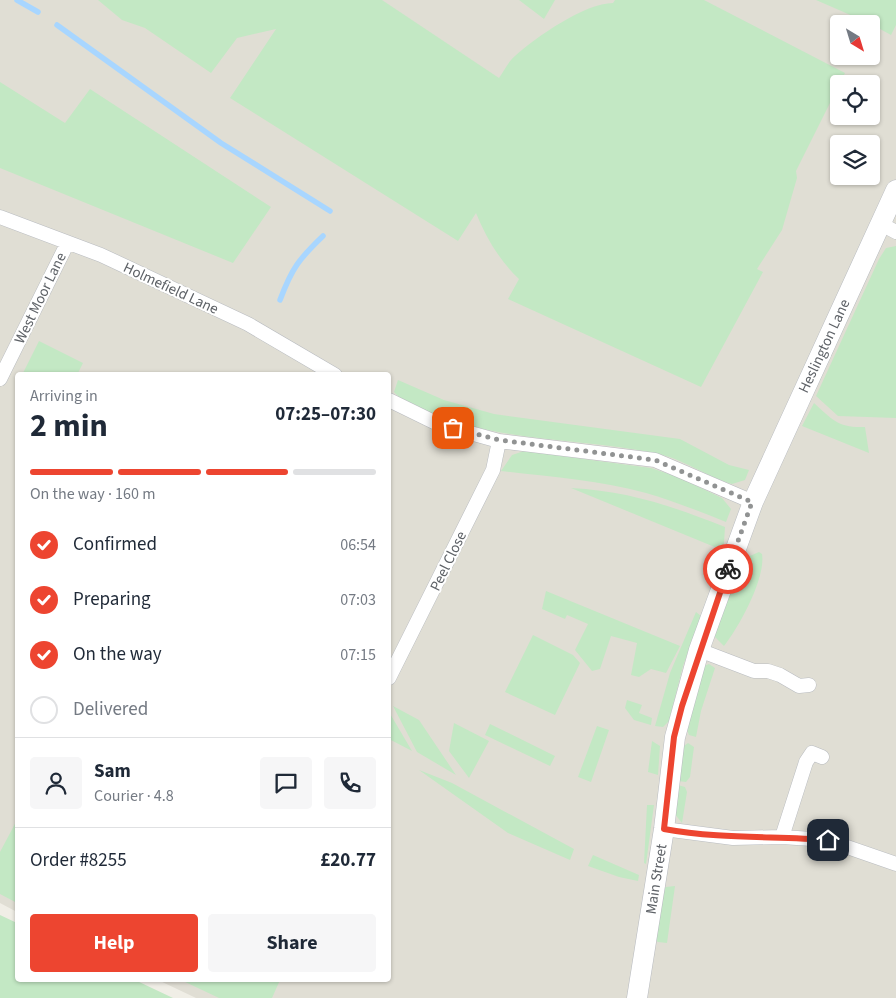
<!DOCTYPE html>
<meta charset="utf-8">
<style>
:root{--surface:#fff;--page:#f6f6f7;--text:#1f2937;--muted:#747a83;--line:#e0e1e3;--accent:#ed4530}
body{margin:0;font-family:"Source Sans 3",sans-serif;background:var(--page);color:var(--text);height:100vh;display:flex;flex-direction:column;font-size:19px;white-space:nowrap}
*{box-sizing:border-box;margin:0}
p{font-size:16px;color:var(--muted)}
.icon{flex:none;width:28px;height:28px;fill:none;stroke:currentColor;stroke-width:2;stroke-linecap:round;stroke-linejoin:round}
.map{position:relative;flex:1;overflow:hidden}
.sheet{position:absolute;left:15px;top:372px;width:376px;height:610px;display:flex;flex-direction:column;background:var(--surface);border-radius:5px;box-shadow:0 1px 4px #0004}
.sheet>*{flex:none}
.needle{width:32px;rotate:142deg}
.fabs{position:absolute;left:830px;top:15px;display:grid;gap:10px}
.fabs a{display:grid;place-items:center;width:50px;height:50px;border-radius:5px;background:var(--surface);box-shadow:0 1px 4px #0004;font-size:25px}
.pin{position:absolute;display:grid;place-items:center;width:42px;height:42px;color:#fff;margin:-21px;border-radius:10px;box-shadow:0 2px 8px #0006}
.courier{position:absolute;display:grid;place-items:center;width:50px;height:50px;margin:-25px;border:4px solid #ed4530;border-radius:50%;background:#fff;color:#222;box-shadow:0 1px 6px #0007}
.overview em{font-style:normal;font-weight:700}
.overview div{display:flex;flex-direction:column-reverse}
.overview{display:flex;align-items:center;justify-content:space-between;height:85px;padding:0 15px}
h1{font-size:32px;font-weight:700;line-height:38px}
.bar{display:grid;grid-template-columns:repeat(4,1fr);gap:8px 5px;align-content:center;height:60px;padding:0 15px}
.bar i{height:6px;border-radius:4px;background:var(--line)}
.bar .current{background:var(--accent)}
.bar p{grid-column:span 4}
.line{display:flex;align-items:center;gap:12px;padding:0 15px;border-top:1px solid var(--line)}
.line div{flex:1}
.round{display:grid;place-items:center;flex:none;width:52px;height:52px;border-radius:5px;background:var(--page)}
ol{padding:0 15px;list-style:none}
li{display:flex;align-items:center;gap:15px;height:55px}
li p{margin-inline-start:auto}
li .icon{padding:5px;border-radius:50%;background:var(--accent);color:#fff;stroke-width:4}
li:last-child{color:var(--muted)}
li i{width:28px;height:28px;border:2px solid var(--line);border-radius:50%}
.action{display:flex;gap:10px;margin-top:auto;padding:10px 15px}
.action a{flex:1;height:58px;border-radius:5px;background:var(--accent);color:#fff;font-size:20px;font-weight:700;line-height:58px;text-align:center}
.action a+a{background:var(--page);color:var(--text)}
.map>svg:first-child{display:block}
.education{fill:#e0ded4;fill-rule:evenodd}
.green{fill:#c3e8c4}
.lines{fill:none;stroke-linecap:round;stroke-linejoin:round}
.stream{stroke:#a8d6ff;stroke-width:5.5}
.street-casing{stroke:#b9bcc0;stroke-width:15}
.secondary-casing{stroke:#b8bbc0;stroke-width:21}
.street{stroke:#fff;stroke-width:14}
.secondary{stroke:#fff;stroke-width:20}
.done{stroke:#919393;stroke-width:5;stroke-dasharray:0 9}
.route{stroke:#ed4530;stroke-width:6}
.labels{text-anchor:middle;stroke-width:4;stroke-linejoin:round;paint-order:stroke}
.street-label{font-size:15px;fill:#5e6267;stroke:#fff}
</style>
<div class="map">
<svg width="896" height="998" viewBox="0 0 896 998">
<rect width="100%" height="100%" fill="#f0eee6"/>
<path class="education" d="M 0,0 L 896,0 L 896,998 L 196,998 L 158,980 L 389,980 L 389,375 L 18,375 L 17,912 L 0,903 ZM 839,24 L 871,24 L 871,56 L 839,56 ZM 839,84 L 871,84 L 871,116 L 839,116 ZM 839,144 L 871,144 L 871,176 L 839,176 Z"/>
<path class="green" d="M 98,0 L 382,0 L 499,78 C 504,71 508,62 515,56 C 536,37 585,3 613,3 L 615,0 L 704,0 L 845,73 L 796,171 L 797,178 L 782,230 L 757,269 L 763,272 L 701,387 L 508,299 L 519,279 C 500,261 486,238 476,213 L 458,241 L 230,98 L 276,29 L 237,38 L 211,73 L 145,28 L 122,20 Z
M 519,0 L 555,0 L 544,19 Z
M 816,0 L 896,0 L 896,25 L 891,35 L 871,24 Z
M 0,82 L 65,123 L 90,89 L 271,207 L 233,263 L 0,168 Z
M 896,246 L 896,418 L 838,416 L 816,396 L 879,259 L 886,248 Z
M 39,341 L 83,363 L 77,375 L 22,375 Z
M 398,380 L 444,400 L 494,414 L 680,439 L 729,465 L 749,470 L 745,480 L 732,484 C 705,476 682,458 654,453 C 576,437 489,443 416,406 C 408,402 400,399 394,392 Z
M 814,403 C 833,420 838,428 865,427 L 869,453 L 802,426 Z
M 524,451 L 651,468 L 678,477 L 722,498 L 731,509 L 726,522 C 699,511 673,501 646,493 C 599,480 549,477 501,471 L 512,455 Z
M 571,488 C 628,491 672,506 725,527 L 724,543 L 722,550 Z
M 759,552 L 762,554 C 766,578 739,627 724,646 L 714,636 L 743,559 Z
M 546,591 L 680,646 L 666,673 L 651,669 L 639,677 L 631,675 L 637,643 L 611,636 L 600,669 L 592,671 L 575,650 L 588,624 L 567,615 L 565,619 L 542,609 Z
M 696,612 L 701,616 L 683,666 L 669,721 L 663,727 L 655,726 L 670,673 Z
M 533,635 L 573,655 L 580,663 L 555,715 L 505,692 Z
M 709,664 L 715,668 L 701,711 L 696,737 L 689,735 L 687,730 L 704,666 Z
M 627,700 L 642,705 L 639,713 L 652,718 L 651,725 L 634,720 L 625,708 Z
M 393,706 L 419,720 L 456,775 L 417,752 Z
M 389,712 L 412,751 L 389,739 Z
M 454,723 L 489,741 L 469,778 L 449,751 Z
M 490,724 L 555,756 L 550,766 L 485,735 Z
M 597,726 L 609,730 L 591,782 L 578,777 Z
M 652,741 L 660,746 L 658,775 L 648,772 Z
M 688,743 L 694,747 L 690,777 L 686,782 L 678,781 L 684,746 Z
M 419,770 L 452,783 L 574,849 L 570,860 L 508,833 Z
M 678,785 L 685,787 L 687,792 L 682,823 L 674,813 Z
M 647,805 L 654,805 L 646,864 L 644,863 Z
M 17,820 L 17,903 L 0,894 L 0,852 Z
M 593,855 L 639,875 L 638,881 L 619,877 L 588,866 Z
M 675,886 L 667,943 L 658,942 L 655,940 L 663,889 L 666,887 Z
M 0,915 L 17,923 L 18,980 L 135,980 L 173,998 L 0,998 Z
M 181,980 L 280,980 L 272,998 L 219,998 Z"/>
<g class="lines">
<path class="stream" d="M 17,0 L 38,12
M 57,25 L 221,143 L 330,211
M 280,300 C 292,268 299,259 323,236"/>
<g class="street-casing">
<path id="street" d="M 0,217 L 101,255 L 248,324 L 335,375
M 881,224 L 896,232
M 0,379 L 67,244
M 389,400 L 438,424 L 499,441 L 655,460 L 753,502
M 699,650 L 754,671 L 768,671 L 780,675 L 799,686 L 809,685
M 389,678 L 493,470 L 499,441
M 664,829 L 733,838 L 782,837 L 827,840 L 896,864
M 782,837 L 806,762 L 812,753 L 822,757"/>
</g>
<g class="secondary-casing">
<path id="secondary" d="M 637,998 L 664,829 L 675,737 L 699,650 L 753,502 L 896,190"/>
</g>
<use href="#street" class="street"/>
<use href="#secondary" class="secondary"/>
</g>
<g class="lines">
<path class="done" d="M 453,428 L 499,440 L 655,460 L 752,502 L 728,569"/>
<path class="route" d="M 728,569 L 682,706 L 674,737 L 664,829 C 718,839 773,836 828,840"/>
</g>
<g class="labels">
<g class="street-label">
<text transform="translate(171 288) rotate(25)" y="5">Holmefield Lane</text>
<text transform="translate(40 298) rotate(-64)" y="5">West Moor Lane</text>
<text transform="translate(824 346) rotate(-65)" y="5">Heslington Lane</text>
<text transform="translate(448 561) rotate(-64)" y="5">Peel Close</text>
<text transform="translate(656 879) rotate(-81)" y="5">Main Street</text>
</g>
</g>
</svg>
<div class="fabs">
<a><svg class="needle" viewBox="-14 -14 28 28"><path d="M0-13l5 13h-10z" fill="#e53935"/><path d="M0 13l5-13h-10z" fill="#747a83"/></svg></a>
<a><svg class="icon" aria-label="locate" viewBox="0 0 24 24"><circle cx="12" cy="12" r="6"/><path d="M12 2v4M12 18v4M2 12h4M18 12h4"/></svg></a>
<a><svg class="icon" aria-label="layers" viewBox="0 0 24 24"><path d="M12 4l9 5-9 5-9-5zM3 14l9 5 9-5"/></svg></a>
</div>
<div class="pin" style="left:453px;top:428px;background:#ea580c"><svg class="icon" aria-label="bag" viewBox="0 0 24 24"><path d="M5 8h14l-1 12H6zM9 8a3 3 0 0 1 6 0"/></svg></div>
<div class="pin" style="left:828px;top:840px;background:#1f2937"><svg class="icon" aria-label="home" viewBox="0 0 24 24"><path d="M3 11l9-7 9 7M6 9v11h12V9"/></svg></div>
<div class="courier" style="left:728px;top:569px"><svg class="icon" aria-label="bike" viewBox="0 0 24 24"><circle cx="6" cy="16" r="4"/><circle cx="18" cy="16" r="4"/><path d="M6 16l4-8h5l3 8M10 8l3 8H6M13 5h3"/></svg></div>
<section class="sheet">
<div class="overview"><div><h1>2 min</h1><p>Arriving in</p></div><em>07:25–07:30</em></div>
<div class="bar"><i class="current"></i><i class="current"></i><i class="current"></i><i></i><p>On the way · 160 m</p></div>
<ol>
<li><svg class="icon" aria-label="check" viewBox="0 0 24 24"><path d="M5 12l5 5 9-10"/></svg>Confirmed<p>06:54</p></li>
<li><svg class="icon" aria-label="check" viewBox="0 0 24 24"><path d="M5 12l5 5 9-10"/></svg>Preparing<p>07:03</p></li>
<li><svg class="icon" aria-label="check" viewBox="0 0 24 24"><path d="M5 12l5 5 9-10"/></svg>On the way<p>07:15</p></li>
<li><i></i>Delivered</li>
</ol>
<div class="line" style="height:90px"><a class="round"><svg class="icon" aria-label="person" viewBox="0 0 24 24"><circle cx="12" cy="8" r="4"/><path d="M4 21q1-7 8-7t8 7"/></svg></a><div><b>Sam</b><p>Courier · 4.8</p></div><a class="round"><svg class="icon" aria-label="chat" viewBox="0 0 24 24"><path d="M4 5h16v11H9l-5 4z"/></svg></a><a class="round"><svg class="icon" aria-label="phone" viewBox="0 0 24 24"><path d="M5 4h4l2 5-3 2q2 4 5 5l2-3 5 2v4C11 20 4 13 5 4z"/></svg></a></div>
<div class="line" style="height:65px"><div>Order #8255</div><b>£20.77</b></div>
<div class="action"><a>Help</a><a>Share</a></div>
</section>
</div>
